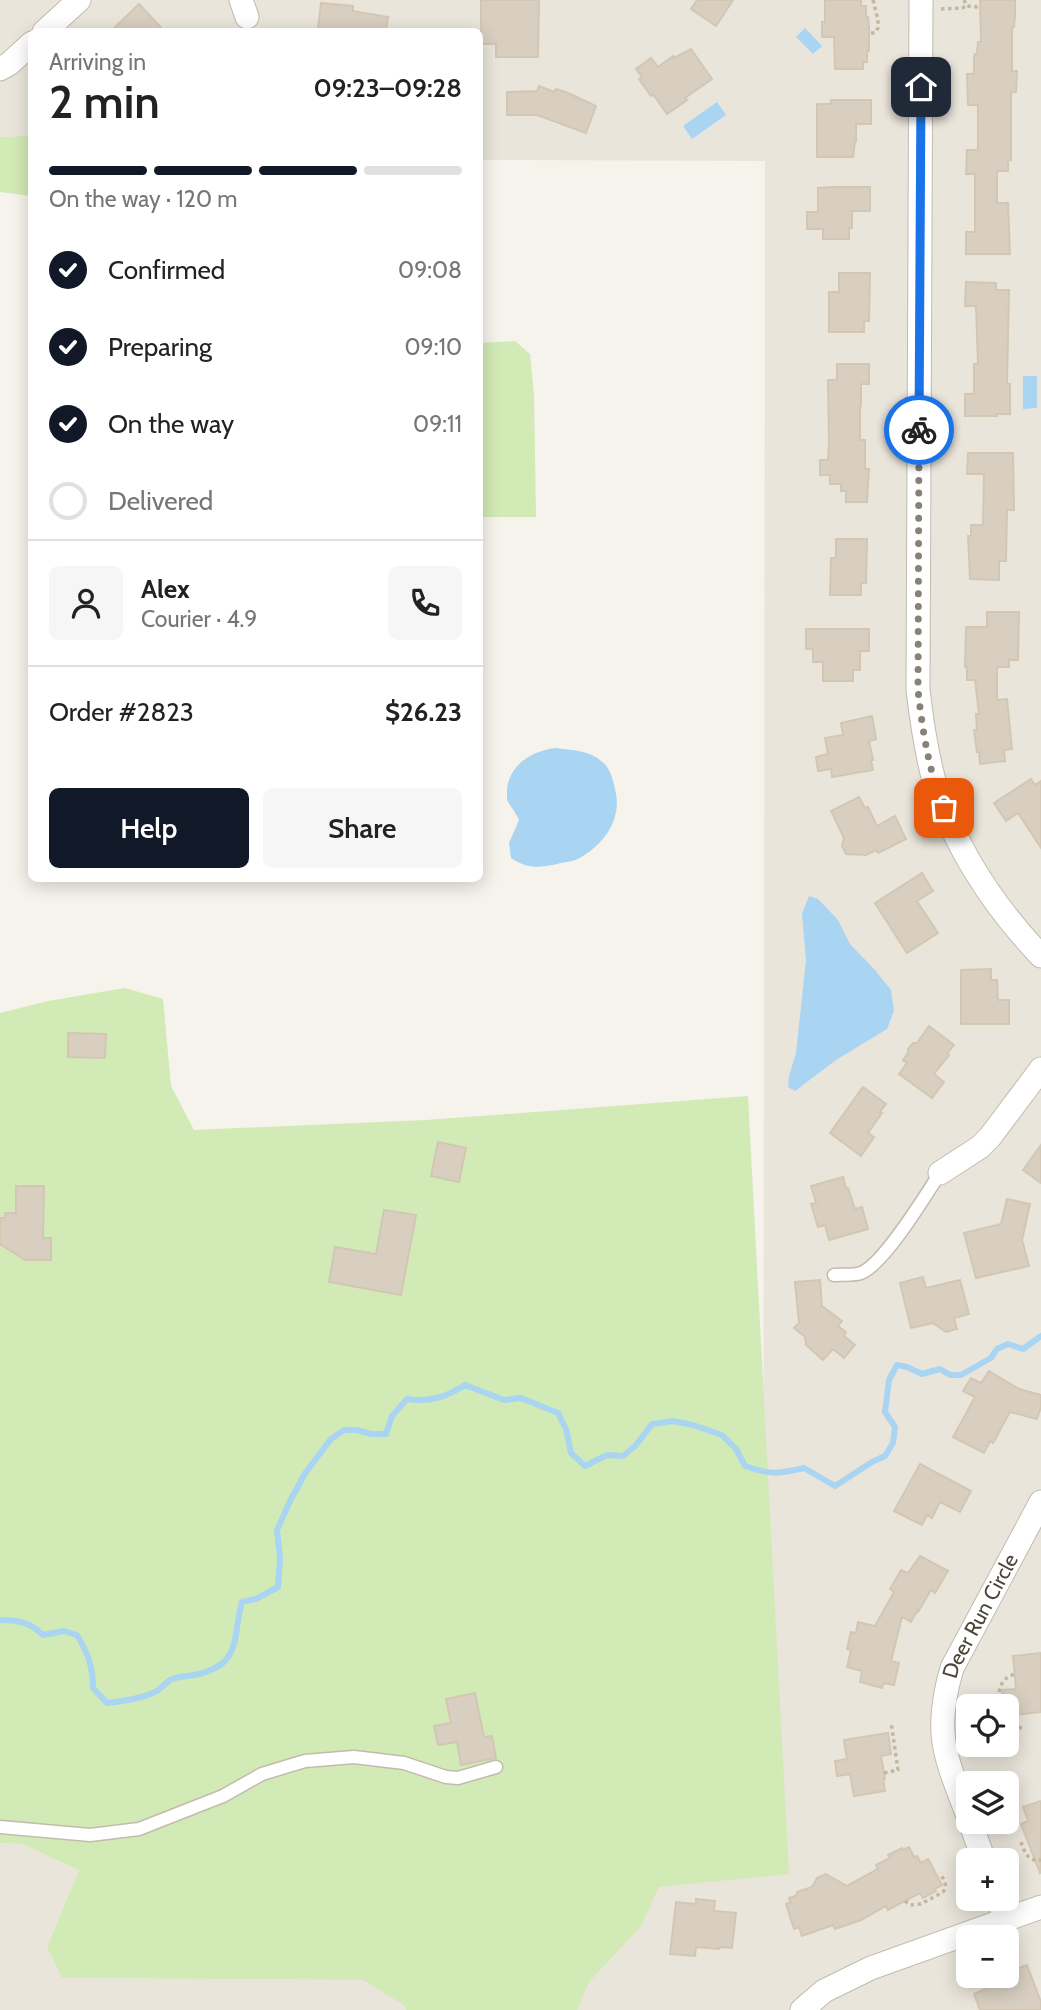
<!DOCTYPE html>
<meta charset="utf-8">
<style>
:root{--surface:#fff;--page:#f6f6f6;--text:#222;--muted:#767676;--line:#e0e0e0;--accent:#111827}
body{margin:0;font-family:Cabin,sans-serif;background:var(--page);color:var(--text);height:100vh;display:flex;flex-direction:column;font-size:26px;white-space:nowrap}
*{box-sizing:border-box;margin:0}
p{font-size:23px;color:var(--muted)}
.icon{flex:none;width:38px;height:38px;fill:none;stroke:currentColor;stroke-width:2;stroke-linecap:round;stroke-linejoin:round}
.map{position:relative;flex:1;overflow:hidden}
.details{position:absolute;left:28px;top:28px;width:455px;height:854px;display:flex;flex-direction:column;background:var(--surface);border-radius:10px;box-shadow:0 4px 18px #0003}
.details>*{flex:none}
.fabs{position:absolute;left:956px;top:1694px;display:grid;gap:14px}
.fabs a{display:grid;place-items:center;width:63px;height:63px;border-radius:10px;background:var(--surface);box-shadow:0 4px 18px #0003;font-size:35px}
.pin{position:absolute;display:grid;place-items:center;width:60px;height:60px;color:#fff;margin:-30px;border-radius:14px;box-shadow:0 4px 10px #0006}
.courier{position:absolute;display:grid;place-items:center;width:70px;height:70px;margin:-35px;border:5px solid #1a73e8;border-radius:50%;background:#fff;color:#222;box-shadow:0 2px 9px #0007}
.headline em{font-style:normal;font-weight:600}
.headline div{display:flex;flex-direction:column-reverse}
.headline{display:flex;align-items:center;justify-content:space-between;height:119px;padding:0 21px}
h1{font-size:46px;font-weight:600;line-height:52px}
.bar{display:grid;grid-template-columns:repeat(4,1fr);gap:10px 7px;align-content:center;height:84px;padding:0 21px}
.bar i{height:9px;border-radius:5px;background:var(--line)}
.bar .active{background:var(--accent)}
.bar p{grid-column:span 4}
.line{display:flex;align-items:center;gap:18px;padding:0 21px;border-top:2px solid var(--line)}
.line div{flex:1}
.round{display:grid;place-items:center;flex:none;width:74px;height:74px;border-radius:10px;background:var(--page)}
ol{padding:0 21px;list-style:none}
li{display:flex;align-items:center;gap:21px;height:77px}
li p{margin-inline-start:auto}
li .icon{padding:7px;border-radius:50%;background:var(--accent);color:#fff;stroke-width:4}
li:last-child{color:var(--muted)}
li i{width:38px;height:38px;border:4px solid var(--line);border-radius:50%}
.button{display:flex;gap:14px;margin-top:auto;padding:14px 21px}
.button a{flex:1;height:80px;border-radius:10px;background:var(--accent);color:#fff;font-size:28px;font-weight:600;line-height:80px;text-align:center}
.button a+a{background:var(--page);color:var(--text)}
.map>svg:first-child{display:block}
.residential{fill:#eae5da;fill-rule:evenodd}
.green{fill:#d2eab5}
.water{fill:#a9d4f2}
.lines{fill:none;stroke-linecap:round;stroke-linejoin:round}
.stream{stroke:#a9d4f2;stroke-width:6}
.building{fill:#d8cfc1;stroke:#d3c7b4;stroke-width:2}
.service-casing{stroke:#c2bbae;stroke-width:15}
.minor-casing{stroke:#c2bbae;stroke-width:25}
.path{stroke:#c4b79f;stroke-width:3.5;stroke-dasharray:3.5 3.5;stroke-linecap:butt}
.service{stroke:#fff;stroke-width:12}
.minor{stroke:#fff;stroke-width:23}
.done{stroke:#878178;stroke-width:7;stroke-dasharray:0 12.6}
.route{stroke:#1a73e8;stroke-width:9}
.labels{text-anchor:middle;stroke-width:6;stroke-linejoin:round;paint-order:stroke}
.street-label{font-size:21px;fill:#4b4439;stroke:#fff}
</style>
<div class="map">
<svg width="1041" height="2010" viewBox="0 0 1041 2010">
<rect width="100%" height="100%" fill="#f6f3ec"/>
<path class="residential" d="M 0,0 L 1041,0 L 1041,2010 L 504,2010 L 763,1779 L 765,161 L 480,160 L 480,32 L 32,32 L 31,158 L 0,158 ZM 968,1706 L 1006,1706 L 1006,1745 L 968,1745 ZM 968,1783 L 1006,1783 L 1006,1822 L 968,1822 ZM 968,1860 L 1006,1860 L 1006,1899 L 968,1899 ZM 968,1937 L 1006,1937 L 1006,1976 L 968,1976 Z
M 0,1843 L 22,1844 L 79,1870 L 47,1947 L 62,1978 L 363,1980 L 406,2007 L 406,2010 L 0,2010 Z"/>
<path class="green" d="M 31,136 L 31,196 L 0,192 L 0,137 Z
M 515,341 L 530,354 L 534,395 L 536,517 L 480,517 L 480,343 Z
M 125,988 L 163,999 L 171,1086 L 194,1130 L 426,1120 L 748,1096 L 789,1874 L 659,1887 L 641,1926 L 589,1982 L 577,2010 L 406,2010 L 406,2007 L 363,1980 L 62,1978 L 47,1947 L 79,1870 L 22,1844 L 0,1843 L 0,1013 L 48,1001 Z"/>
<path class="water" d="M 805,28 L 822,46 L 813,54 L 796,37 Z
M 717,102 L 726,115 L 692,139 L 683,126 Z
M 1023,376 L 1037,376 L 1037,408 L 1023,409 Z
M 555,748 C 570,750 589,750 601,761 C 610,767 613,779 615,789 C 623,819 604,845 578,859 C 571,862 564,862 557,864 C 539,868 527,869 511,858 L 509,843 L 519,820 C 516,813 510,806 507,800 C 507,798 507,791 507,789 C 510,764 532,751 555,748 Z
M 809,896 L 818,899 L 838,920 L 850,944 L 875,970 L 891,990 L 894,1011 L 887,1029 L 836,1060 L 795,1091 L 788,1087 L 789,1076 L 796,1053 L 806,960 L 802,914 Z"/>
<g class="lines">
<path class="stream" d="M 0,1620 C 18,1620 30,1622 43,1635 L 64,1631 L 77,1635 C 88,1653 93,1667 93,1688 L 107,1703 C 123,1701 140,1699 155,1692 C 161,1689 166,1682 172,1679 C 180,1676 190,1676 199,1674 C 243,1663 232,1636 242,1602 L 256,1599 L 278,1587 L 280,1558 L 277,1530 L 291,1499 L 306,1472 L 331,1439 L 344,1430 L 357,1430 L 371,1434 L 386,1434 L 392,1416 L 407,1399 C 431,1402 444,1398 465,1385 L 504,1400 L 521,1398 L 558,1413 L 566,1429 L 571,1453 L 585,1466 L 607,1455 L 623,1456 L 636,1445 L 652,1424 L 673,1421 L 693,1425 L 722,1435 L 736,1449 L 745,1466 C 770,1475 778,1474 804,1468 L 835,1486 L 872,1462 L 885,1456 L 893,1443 L 895,1427 L 885,1412 L 889,1380 L 897,1365 L 907,1367 L 922,1374 L 940,1369 L 950,1375 L 961,1375 L 991,1358 L 997,1349 L 1008,1344 L 1023,1349 L 1041,1336"/>
</g>
<path class="building" d="M 481,0 L 539,0 L 538,57 L 496,57 L 496,44 L 481,44 Z
M 697,0 L 733,0 L 716,26 L 691,9 Z
M 825,0 L 861,0 L 861,6 L 866,6 L 866,17 L 868,17 L 869,28 L 869,51 L 867,51 L 867,62 L 863,62 L 863,69 L 835,69 L 834,37 L 822,37 L 822,22 L 825,22 Z
M 983,0 L 1015,0 L 1015,17 L 1014,27 L 1012,27 L 1012,71 L 1017,71 L 1016,92 L 1011,92 L 1011,160 L 1008,160 L 1008,171 L 997,171 L 997,203 L 1008,203 L 1010,254 L 966,254 L 966,232 L 975,232 L 975,174 L 966,174 L 967,150 L 978,150 L 978,105 L 968,105 L 967,74 L 974,74 L 974,57 L 975,54 L 977,54 L 978,42 L 981,42 L 980,1 Z
M 321,3 L 353,6 L 353,11 L 388,17 L 386,32 L 342,32 L 318,28 Z
M 139,4 L 165,32 L 110,32 Z
M 691,49 L 712,79 L 685,98 L 687,100 L 667,114 L 653,94 L 651,96 L 639,79 L 642,77 L 636,69 L 651,58 L 658,67 L 673,56 L 674,58 Z
M 539,86 L 554,92 L 556,89 L 568,93 L 596,106 L 586,133 L 537,115 L 507,115 L 507,92 L 537,91 Z
M 831,100 L 871,100 L 871,124 L 856,124 L 856,141 L 855,141 L 853,157 L 817,157 L 817,104 L 831,104 Z
M 832,187 L 870,187 L 870,211 L 852,211 L 852,228 L 849,228 L 849,239 L 823,239 L 823,229 L 807,229 L 807,212 L 818,212 L 818,188 Z
M 839,273 L 870,273 L 869,321 L 864,321 L 864,332 L 829,332 L 829,292 L 839,292 Z
M 966,282 L 996,283 L 996,290 L 1009,290 L 1007,384 L 1010,384 L 1010,414 L 997,414 L 997,416 L 965,416 L 965,394 L 974,394 L 974,364 L 978,364 L 976,306 L 965,306 Z
M 837,364 L 869,364 L 869,384 L 861,384 L 861,406 L 860,406 L 860,440 L 865,440 L 865,469 L 869,469 L 867,502 L 846,502 L 846,491 L 841,491 L 841,484 L 830,484 L 830,475 L 820,475 L 820,460 L 828,460 L 829,444 L 828,380 L 837,380 Z
M 968,453 L 1013,453 L 1014,510 L 1007,510 L 1006,561 L 999,561 L 999,580 L 970,579 L 968,536 L 971,536 L 971,525 L 983,525 L 984,474 L 967,474 Z
M 836,539 L 867,539 L 866,583 L 861,583 L 861,595 L 830,595 L 831,558 L 836,558 Z
M 987,612 L 1019,612 L 1018,660 L 1009,660 L 1009,667 L 997,667 L 997,700 L 1007,699 L 1012,749 L 1004,750 L 1005,761 L 980,764 L 979,752 L 977,752 L 974,730 L 977,730 L 976,714 L 979,714 L 975,680 L 967,680 L 967,667 L 965,667 L 966,627 L 987,627 Z
M 806,629 L 869,629 L 869,651 L 860,651 L 860,670 L 853,670 L 853,681 L 823,681 L 823,662 L 813,662 L 813,649 L 806,649 Z
M 872,716 L 876,739 L 869,741 L 873,760 L 871,760 L 873,770 L 832,777 L 831,769 L 818,771 L 816,757 L 828,754 L 825,738 L 843,735 L 841,723 Z
M 1031,779 L 1035,785 L 1041,781 L 1041,848 L 1018,813 L 1006,821 L 994,803 Z
M 859,797 L 865,808 L 868,807 L 877,826 L 895,816 L 906,839 L 878,853 L 876,850 L 866,855 L 846,854 L 842,846 L 844,838 L 831,811 Z
M 922,873 L 933,891 L 917,901 L 938,933 L 907,953 L 875,903 Z
M 991,969 L 991,980 L 997,980 L 998,1000 L 1009,1000 L 1009,1024 L 961,1024 L 961,970 Z
M 929,1026 L 954,1045 L 947,1054 L 949,1055 L 934,1074 L 944,1082 L 932,1098 L 899,1074 L 907,1063 L 903,1060 L 908,1053 L 908,1049 L 913,1043 L 917,1043 Z
M 68,1033 L 106,1034 L 105,1058 L 68,1057 Z
M 863,1087 L 886,1104 L 880,1112 L 882,1113 L 868,1133 L 874,1137 L 861,1156 L 830,1133 Z
M 438,1142 L 466,1148 L 459,1182 L 431,1176 Z
M 1041,1145 L 1041,1183 L 1023,1170 Z
M 843,1177 L 846,1188 L 848,1188 L 855,1209 L 862,1207 L 868,1229 L 829,1240 L 825,1225 L 818,1227 L 811,1204 L 816,1203 L 811,1186 Z
M 16,1186 L 44,1186 L 43,1238 L 51,1238 L 51,1260 L 25,1260 L 0,1244 L 0,1218 L 5,1218 L 5,1213 L 16,1213 Z
M 1007,1199 L 1030,1204 L 1022,1240 L 1029,1266 L 976,1278 L 964,1233 L 1001,1224 Z
M 384,1210 L 416,1215 L 401,1295 L 329,1282 L 335,1247 L 376,1254 Z
M 923,1277 L 926,1288 L 960,1280 L 969,1314 L 954,1318 L 957,1329 L 946,1332 L 933,1323 L 911,1328 L 900,1283 Z
M 820,1280 L 822,1306 L 842,1321 L 838,1326 L 846,1332 L 844,1336 L 855,1345 L 844,1358 L 833,1349 L 823,1360 L 806,1345 L 805,1337 L 794,1328 L 799,1323 L 795,1282 Z
M 989,1371 L 1019,1389 L 1041,1395 L 1041,1407 L 1037,1419 L 1010,1412 L 993,1443 L 990,1441 L 984,1453 L 953,1437 L 975,1397 L 963,1391 L 971,1378 L 981,1383 Z
M 920,1464 L 971,1491 L 960,1512 L 940,1502 L 932,1518 L 927,1515 L 922,1525 L 894,1511 Z
M 920,1556 L 948,1571 L 935,1593 L 931,1590 L 918,1612 L 917,1611 L 911,1622 L 902,1617 L 891,1661 L 899,1663 L 894,1685 L 884,1683 L 882,1688 L 860,1682 L 862,1671 L 847,1667 L 851,1650 L 847,1649 L 851,1632 L 856,1633 L 858,1622 L 875,1626 L 894,1592 L 890,1589 L 901,1570 L 908,1573 Z
M 1041,1653 L 1041,1712 L 1006,1716 L 1006,1706 L 1004,1706 L 1002,1690 L 1016,1689 L 1013,1656 Z
M 475,1693 L 484,1737 L 492,1736 L 496,1758 L 461,1765 L 457,1742 L 438,1745 L 434,1726 L 451,1723 L 446,1699 Z
M 888,1733 L 891,1754 L 881,1756 L 885,1779 L 883,1779 L 885,1791 L 854,1796 L 850,1774 L 837,1776 L 835,1761 L 847,1759 L 844,1740 Z
M 1041,1801 L 1041,1872 L 1040,1873 L 1021,1824 L 1028,1821 L 1023,1807 Z
M 909,1847 L 914,1857 L 917,1856 L 921,1863 L 928,1859 L 942,1885 L 935,1889 L 936,1891 L 923,1898 L 920,1893 L 888,1910 L 886,1906 L 861,1920 L 835,1929 L 833,1925 L 802,1936 L 799,1927 L 794,1929 L 786,1904 L 791,1902 L 789,1898 L 796,1896 L 797,1892 L 812,1887 L 817,1878 L 826,1874 L 847,1886 L 878,1869 L 876,1865 L 890,1858 L 888,1855 L 902,1848 L 903,1850 Z
M 696,1899 L 715,1901 L 714,1911 L 736,1913 L 732,1948 L 719,1947 L 719,1949 L 696,1947 L 695,1956 L 670,1954 L 676,1902 L 696,1904 Z
M 1027,1965 L 1041,2002 L 1041,2010 L 980,2010 L 974,1994 L 1006,1980 L 1006,1973 Z"/>
<g class="lines">
<g class="service-casing">
<path id="service" d="M 834,1275 C 842,1274 853,1276 861,1273 C 884,1264 926,1195 940,1173
M 0,1827 L 90,1835 L 139,1829 L 223,1796 L 262,1774 L 305,1761 L 354,1757 L 404,1763 L 446,1777 L 458,1778 L 496,1767"/>
</g>
<g class="minor-casing">
<g id="minor">
<path d="M 241,0 L 247,17"/>
<path d="M 921,0 L 918,690 C 922,724 928,765 939,797 C 961,856 997,910 1041,956"/>
<path d="M 44,32 L 79,0"/>
<path d="M 0,69 L 9,64 L 32,43"/>
<path d="M 940,1173 L 980,1147 L 990,1137 L 1041,1069"/>
<path id="s1" d="M 968,1816 C 945,1756 933,1733 952,1668 L 1041,1502"/>
<path d="M 970,1822 L 984,1860"/>
<path d="M 998,1899 L 1006,1920"/>
<path d="M 802,2010 L 824,1991 L 871,1968 L 1041,1907"/>
</g>
</g>
<path class="path" d="M 964,0 L 967,6 L 976,7 L 980,4
M 941,9 L 962,8 L 967,6
M 871,33 L 875,33 L 878,28 L 878,20 L 873,0
M 999,1706 C 997,1692 1000,1678 1015,1674
M 1006,1721 L 1023,1729
M 884,1773 L 898,1770 L 891,1722
M 1021,1842 C 1025,1853 1028,1862 1041,1860
M 905,1901 L 910,1905 L 921,1904 L 943,1892 C 948,1885 944,1880 940,1873"/>
<use href="#service" class="service"/>
<use href="#minor" class="minor"/>
</g>
<g class="lines">
<path class="done" d="M 919,430 L 918,690 C 922,728 929,773 944,808"/>
<path class="route" d="M 919,430 L 921,87"/>
</g>
<g class="labels">
<g class="street-label">
<text dy="7" stroke="none"><textPath href="#s1" startOffset="212">Deer Run Circle</textPath></text>
</g>
</g>
</svg>
<div class="fabs">
<a><svg class="icon" aria-label="locate" viewBox="0 0 24 24"><circle cx="12" cy="12" r="6"/><path d="M12 2v4M12 18v4M2 12h4M18 12h4"/></svg></a>
<a><svg class="icon" aria-label="layers" viewBox="0 0 24 24"><path d="M12 4l9 5-9 5-9-5zM3 14l9 5 9-5"/></svg></a>
<a>+</a>
<a>−</a>
</div>
<div class="pin" style="left:944px;top:808px;background:#ea580c"><svg class="icon" aria-label="bag" viewBox="0 0 24 24"><path d="M5 8h14l-1 12H6zM9 8a3 3 0 0 1 6 0"/></svg></div>
<div class="pin" style="left:921px;top:87px;background:#1f2937"><svg class="icon" aria-label="home" viewBox="0 0 24 24"><path d="M3 11l9-7 9 7M6 9v11h12V9"/></svg></div>
<div class="courier" style="left:919px;top:430px"><svg class="icon" aria-label="bike" viewBox="0 0 24 24"><circle cx="6" cy="16" r="4"/><circle cx="18" cy="16" r="4"/><path d="M6 16l4-8h5l3 8M10 8l3 8H6M13 5h3"/></svg></div>
<section class="details">
<div class="headline"><div><h1>2 min</h1><p>Arriving in</p></div><em>09:23–09:28</em></div>
<div class="bar"><i class="active"></i><i class="active"></i><i class="active"></i><i></i><p>On the way · 120 m</p></div>
<ol>
<li><svg class="icon" aria-label="check" viewBox="0 0 24 24"><path d="M5 12l5 5 9-10"/></svg>Confirmed<p>09:08</p></li>
<li><svg class="icon" aria-label="check" viewBox="0 0 24 24"><path d="M5 12l5 5 9-10"/></svg>Preparing<p>09:10</p></li>
<li><svg class="icon" aria-label="check" viewBox="0 0 24 24"><path d="M5 12l5 5 9-10"/></svg>On the way<p>09:11</p></li>
<li><i></i>Delivered</li>
</ol>
<div class="line" style="height:126px"><a class="round"><svg class="icon" aria-label="person" viewBox="0 0 24 24"><circle cx="12" cy="8" r="4"/><path d="M4 21q1-7 8-7t8 7"/></svg></a><div><b>Alex</b><p>Courier · 4.9</p></div><a class="round"><svg class="icon" aria-label="phone" viewBox="0 0 24 24"><path d="M5 4h4l2 5-3 2q2 4 5 5l2-3 5 2v4C11 20 4 13 5 4z"/></svg></a></div>
<div class="line" style="height:91px"><div>Order #2823</div><b>$26.23</b></div>
<div class="button"><a>Help</a><a>Share</a></div>
</section>
</div>
